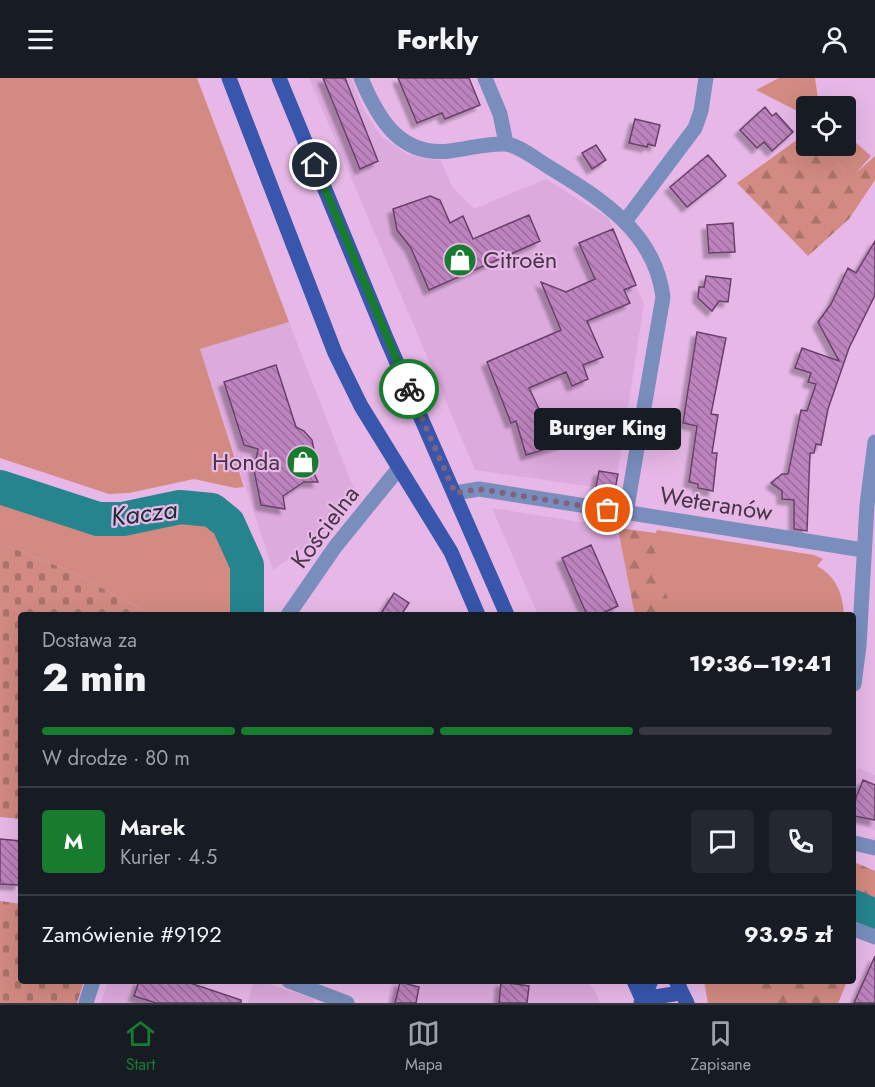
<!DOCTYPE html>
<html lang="pl">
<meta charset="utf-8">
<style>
:root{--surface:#171b24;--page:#242831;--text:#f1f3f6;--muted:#9ea1a6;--line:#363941;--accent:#187c2e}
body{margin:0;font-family:Jost,sans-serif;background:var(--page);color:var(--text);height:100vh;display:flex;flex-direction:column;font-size:22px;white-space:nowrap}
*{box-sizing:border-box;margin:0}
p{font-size:20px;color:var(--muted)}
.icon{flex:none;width:33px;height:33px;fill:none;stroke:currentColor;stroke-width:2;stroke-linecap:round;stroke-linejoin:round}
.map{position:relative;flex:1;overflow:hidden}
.drawer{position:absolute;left:18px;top:534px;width:838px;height:372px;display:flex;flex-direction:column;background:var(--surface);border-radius:6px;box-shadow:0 6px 24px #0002}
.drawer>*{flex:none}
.buttons{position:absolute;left:796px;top:18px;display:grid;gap:12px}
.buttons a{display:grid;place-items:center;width:60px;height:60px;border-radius:6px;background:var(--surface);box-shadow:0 6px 24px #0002;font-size:30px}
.pin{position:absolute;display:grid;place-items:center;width:51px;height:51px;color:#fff;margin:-26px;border:3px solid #fff;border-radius:50%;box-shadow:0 2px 6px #0007}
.courier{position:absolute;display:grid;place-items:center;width:60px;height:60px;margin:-30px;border:4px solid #187c2e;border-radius:50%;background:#fff;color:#222;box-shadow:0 2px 8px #0007}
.bubble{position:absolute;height:42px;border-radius:6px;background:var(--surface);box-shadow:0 6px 24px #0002;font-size:20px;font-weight:800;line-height:42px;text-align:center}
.overview em{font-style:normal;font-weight:800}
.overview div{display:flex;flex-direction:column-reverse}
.overview{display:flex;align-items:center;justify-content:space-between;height:102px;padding:0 24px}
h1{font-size:39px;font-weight:800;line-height:45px}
.bar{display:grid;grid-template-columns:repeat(4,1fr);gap:9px 6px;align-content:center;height:72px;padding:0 24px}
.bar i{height:8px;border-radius:4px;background:var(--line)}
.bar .current{background:var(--accent)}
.bar p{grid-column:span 4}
.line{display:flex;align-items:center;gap:15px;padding:0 24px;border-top:2px solid var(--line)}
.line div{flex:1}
.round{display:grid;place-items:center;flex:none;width:63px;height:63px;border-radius:6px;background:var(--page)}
header{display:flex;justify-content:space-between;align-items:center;height:78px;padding:0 24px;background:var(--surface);font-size:27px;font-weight:800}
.tabs{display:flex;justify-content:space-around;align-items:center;height:84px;border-top:2px solid var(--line);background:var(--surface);font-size:16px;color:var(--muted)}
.tabs a{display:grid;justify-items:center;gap:3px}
.tabs .current{color:var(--accent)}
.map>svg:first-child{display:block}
.built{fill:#dad}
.green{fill:#d28a82}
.forest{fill:url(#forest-firs)}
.cemetery{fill:url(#cemetery-stones)}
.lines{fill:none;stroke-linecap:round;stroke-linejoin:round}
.river{stroke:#25848e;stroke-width:34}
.building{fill:url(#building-back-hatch);stroke:#69416a;stroke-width:1.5;filter:url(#shadow)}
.minor{stroke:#798ebd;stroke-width:15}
.major{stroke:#3756ac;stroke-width:15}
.done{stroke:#7f627f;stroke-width:6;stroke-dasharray:0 10.8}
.route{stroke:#187c2e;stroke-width:8}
.labels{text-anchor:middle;stroke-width:4.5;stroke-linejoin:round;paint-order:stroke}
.poi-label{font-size:24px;fill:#473447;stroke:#e7b8e7;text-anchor:start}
.street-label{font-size:24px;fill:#473447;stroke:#e7b8e7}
.water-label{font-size:26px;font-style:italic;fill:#192e31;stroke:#e7b8e7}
</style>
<header><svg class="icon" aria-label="menu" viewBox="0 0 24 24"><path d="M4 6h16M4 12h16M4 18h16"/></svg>Forkly<svg class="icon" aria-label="person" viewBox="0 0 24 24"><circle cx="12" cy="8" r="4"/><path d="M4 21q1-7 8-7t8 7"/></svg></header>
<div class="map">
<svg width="875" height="925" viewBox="0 0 875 925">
<defs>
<pattern id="forest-firs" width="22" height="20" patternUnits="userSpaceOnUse" patternTransform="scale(1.5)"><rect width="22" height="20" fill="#d28a82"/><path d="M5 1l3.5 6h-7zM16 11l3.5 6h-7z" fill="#ac726c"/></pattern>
<pattern id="cemetery-stones" width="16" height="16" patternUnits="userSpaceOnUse" patternTransform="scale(1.5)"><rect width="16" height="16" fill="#d28a82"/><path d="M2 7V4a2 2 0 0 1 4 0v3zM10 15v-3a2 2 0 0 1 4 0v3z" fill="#ac726c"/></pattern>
<pattern id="building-back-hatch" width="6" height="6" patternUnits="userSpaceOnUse" patternTransform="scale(1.5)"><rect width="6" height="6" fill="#bd83be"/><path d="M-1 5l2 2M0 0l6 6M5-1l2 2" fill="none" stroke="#9b6c9c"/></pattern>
<filter id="shadow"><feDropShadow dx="-5" dy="5" stdDeviation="1.5" flood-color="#0004"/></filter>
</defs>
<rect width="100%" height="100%" fill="#e7b8e7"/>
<path class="built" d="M 309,0 L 351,0 L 364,32 L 381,58 L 407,76 L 441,83 L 453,110 L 474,131 L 546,101 L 608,140 L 644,226 L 615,412 L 475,392 Z
M 289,244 L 351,404 L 362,420 L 329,442 L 331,450 L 273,492 L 200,271 Z
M 492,430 L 618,450 L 635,537 L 538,537 Z
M 858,690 L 875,697 L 875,752 L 854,746 L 854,699 Z
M 108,903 L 208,903 L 202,925 L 101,925 Z
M 253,903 L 260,903 L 314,921 L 313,925 L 248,925 Z
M 392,903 L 586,903 L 594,911 L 600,925 L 387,925 Z"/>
<path class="green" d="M 0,0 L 197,0 L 289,244 L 200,271 L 244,409 L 235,410 L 194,401 L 129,415 L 109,416 L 0,380 Z
M 779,0 L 815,0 L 819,28 L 840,25 L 841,28 L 807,28 L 807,38 L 756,12 Z
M 846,56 L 871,78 L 857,94 L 846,94 L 823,68 L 846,68 Z
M 0,418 L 95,446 L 119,448 L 209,435 C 245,459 247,498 240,537 L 152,537 L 70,493 L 0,465 Z
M 618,450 L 656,455 L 657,452 L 814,477 L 823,481 L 817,488 C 836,498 843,516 844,537 L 635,537 Z
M 704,903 L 847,903 L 838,925 L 708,925 Z"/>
<path class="forest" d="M 798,61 L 807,63 L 807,68 L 823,68 L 846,94 L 857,94 L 875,78 L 875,102 L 849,141 L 808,178 L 737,105 Z
M 618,450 L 650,455 L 672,537 L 635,537 Z
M 854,784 L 875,793 L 875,845 L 854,838 Z
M 757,903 L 847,903 L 838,925 L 772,925 Z"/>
<path class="cemetery" d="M 0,465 L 70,493 L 152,537 L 21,537 L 21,741 L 0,739 Z
M 0,823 L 21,826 L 21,903 L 84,903 L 77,925 L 0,925 Z"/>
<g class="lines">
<path class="river" d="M 0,409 L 98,441 L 123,441 L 180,429 L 212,432 L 228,445 L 247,487 L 247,537
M 854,829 L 875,838"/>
</g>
<path class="building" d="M 323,0 L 345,0 L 378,83 L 360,91 Z
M 398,0 L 469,0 L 480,27 L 445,41 L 442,35 L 417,45 Z
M 765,29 L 772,38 L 776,35 L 793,54 L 772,73 L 764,64 L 757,70 L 740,52 Z
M 635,41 L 660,47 L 655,68 L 648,66 L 647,69 L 629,65 Z
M 596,67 L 606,82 L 592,91 L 582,75 Z
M 708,77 L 726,98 L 687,129 L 670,109 Z
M 430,118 L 440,122 L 450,145 L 463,138 L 473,161 L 529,137 L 540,163 L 429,212 L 411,170 L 397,152 L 393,131 Z
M 733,145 L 735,174 L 709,175 L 707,147 Z
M 613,151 L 636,207 L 624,212 L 630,225 L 587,243 L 603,279 L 583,287 L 588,301 L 572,308 L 566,294 L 529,310 L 549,352 L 587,341 L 592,357 L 526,377 L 516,343 L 511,345 L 487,284 L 561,252 L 541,204 L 566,214 L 595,201 L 579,165 Z
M 875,163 L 875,217 L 849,270 L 828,331 L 821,367 L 816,366 L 814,375 L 810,375 L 807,453 L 794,451 L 794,422 L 782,421 L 782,413 L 771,405 L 782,396 L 788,396 L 801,332 L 807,333 L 816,306 L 808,304 L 811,295 L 795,290 L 802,270 L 839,283 L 818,244 L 831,226 L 848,190 L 856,195 Z
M 706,198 L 731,201 L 728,224 L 719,223 L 712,233 L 698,220 L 699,209 L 704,209 Z
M 697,254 L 726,260 L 711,336 L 718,337 L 712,375 L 717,375 L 713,413 L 698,410 L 698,406 L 689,404 L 697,348 L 683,345 Z
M 276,287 L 296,349 L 304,353 L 312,362 L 314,372 L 312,391 L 318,404 L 304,404 L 283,418 L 285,431 L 261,427 L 254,392 L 258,371 L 244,367 L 224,304 Z
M 599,393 L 618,396 L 615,412 L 596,409 Z
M 591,467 L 618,528 L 598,537 L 587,537 L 562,480 Z
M 394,515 L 409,525 L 401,537 L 380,537 Z
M 863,702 L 875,707 L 875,742 L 854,738 L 854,725 Z
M 0,761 L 21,763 L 21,801 L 18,807 L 0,806 Z
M 875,878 L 875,925 L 854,925 Z
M 139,903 L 184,903 L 241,922 L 241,925 L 156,925 L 134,918 Z
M 400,904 L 419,909 L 416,925 L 395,925 Z
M 501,904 L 529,908 L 527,925 L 499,925 Z"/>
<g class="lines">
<path class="minor" d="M 361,0 C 378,41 400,79 450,73 C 468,71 487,65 504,66 C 518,66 537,82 549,89 C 601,121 655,154 663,219 L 626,435
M 485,0 L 500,36 L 506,65
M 626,142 L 695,50 L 701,33 L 706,0
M 455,415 L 479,411 L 863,472
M 288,537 L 335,469 L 399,390
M 854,606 L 859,568 L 867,427 L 875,364
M 854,765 L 875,770
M 854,851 L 875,859
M 289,903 L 347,925
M 86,925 L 93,903"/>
<path class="major" d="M 229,0 L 335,275 L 361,328 L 451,474 L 478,537
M 279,0 L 387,262 L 507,537
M 634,903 L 644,925
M 676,903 L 687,925
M 642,921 L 674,916 L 680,910
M 641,925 L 651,903"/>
</g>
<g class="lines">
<path class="done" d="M 409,311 L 455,415 L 479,411 L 608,432"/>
<path class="route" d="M 315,87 L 409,311"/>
</g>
<defs>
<g id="shop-disc" transform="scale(1.725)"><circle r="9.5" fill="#187c2e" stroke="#e7b8e7"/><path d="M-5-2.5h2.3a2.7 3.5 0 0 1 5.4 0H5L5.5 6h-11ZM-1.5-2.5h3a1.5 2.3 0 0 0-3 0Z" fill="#fff"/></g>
</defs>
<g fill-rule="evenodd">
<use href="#shop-disc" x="460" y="182"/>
<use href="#shop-disc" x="303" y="384"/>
</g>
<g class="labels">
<g class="poi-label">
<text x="483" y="190">Citroën</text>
<text x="280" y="392" text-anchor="end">Honda</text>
</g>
<g class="street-label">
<text transform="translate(716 426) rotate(9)" y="8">Weteranów</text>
<text transform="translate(325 449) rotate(-53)" y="8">Kościelna</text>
</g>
<g class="water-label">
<text transform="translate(144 435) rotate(-7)" y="9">Kacza</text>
</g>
</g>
</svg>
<div class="buttons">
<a><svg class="icon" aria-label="locate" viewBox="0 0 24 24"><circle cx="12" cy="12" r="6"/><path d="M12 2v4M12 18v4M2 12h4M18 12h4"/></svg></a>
</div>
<div class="pin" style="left:608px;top:432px;background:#ea580c"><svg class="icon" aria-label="bag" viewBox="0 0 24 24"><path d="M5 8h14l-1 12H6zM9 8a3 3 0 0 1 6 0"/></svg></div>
<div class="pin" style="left:315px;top:87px;background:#1f2937"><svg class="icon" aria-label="home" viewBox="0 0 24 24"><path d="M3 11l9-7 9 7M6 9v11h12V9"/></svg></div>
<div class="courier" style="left:409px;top:311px"><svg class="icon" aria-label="bike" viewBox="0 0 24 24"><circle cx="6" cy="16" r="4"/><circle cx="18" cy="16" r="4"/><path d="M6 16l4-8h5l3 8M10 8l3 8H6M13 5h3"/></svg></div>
<div class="bubble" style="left:534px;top:330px;width:147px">Burger King</div>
<section class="drawer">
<div class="overview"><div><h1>2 min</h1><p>Dostawa za</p></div><em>19:36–19:41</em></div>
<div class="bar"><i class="current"></i><i class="current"></i><i class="current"></i><i></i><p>W drodze · 80 m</p></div>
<div class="line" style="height:108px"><b class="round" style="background:var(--accent);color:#fff">M</b><div><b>Marek</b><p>Kurier · 4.5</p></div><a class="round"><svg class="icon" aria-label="chat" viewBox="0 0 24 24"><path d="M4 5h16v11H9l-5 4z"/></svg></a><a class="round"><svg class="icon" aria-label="phone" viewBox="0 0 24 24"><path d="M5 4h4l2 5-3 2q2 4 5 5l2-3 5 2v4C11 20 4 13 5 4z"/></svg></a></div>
<div class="line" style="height:78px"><div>Zamówienie #9192</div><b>93.95 zł</b></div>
</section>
</div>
<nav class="tabs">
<a class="current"><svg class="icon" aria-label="home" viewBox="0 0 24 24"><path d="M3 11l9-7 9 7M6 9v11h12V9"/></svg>Start</a>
<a><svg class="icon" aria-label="map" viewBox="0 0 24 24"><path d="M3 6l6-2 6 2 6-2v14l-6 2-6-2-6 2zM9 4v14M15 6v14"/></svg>Mapa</a>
<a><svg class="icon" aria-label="saved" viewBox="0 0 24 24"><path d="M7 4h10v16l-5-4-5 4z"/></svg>Zapisane</a>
</nav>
